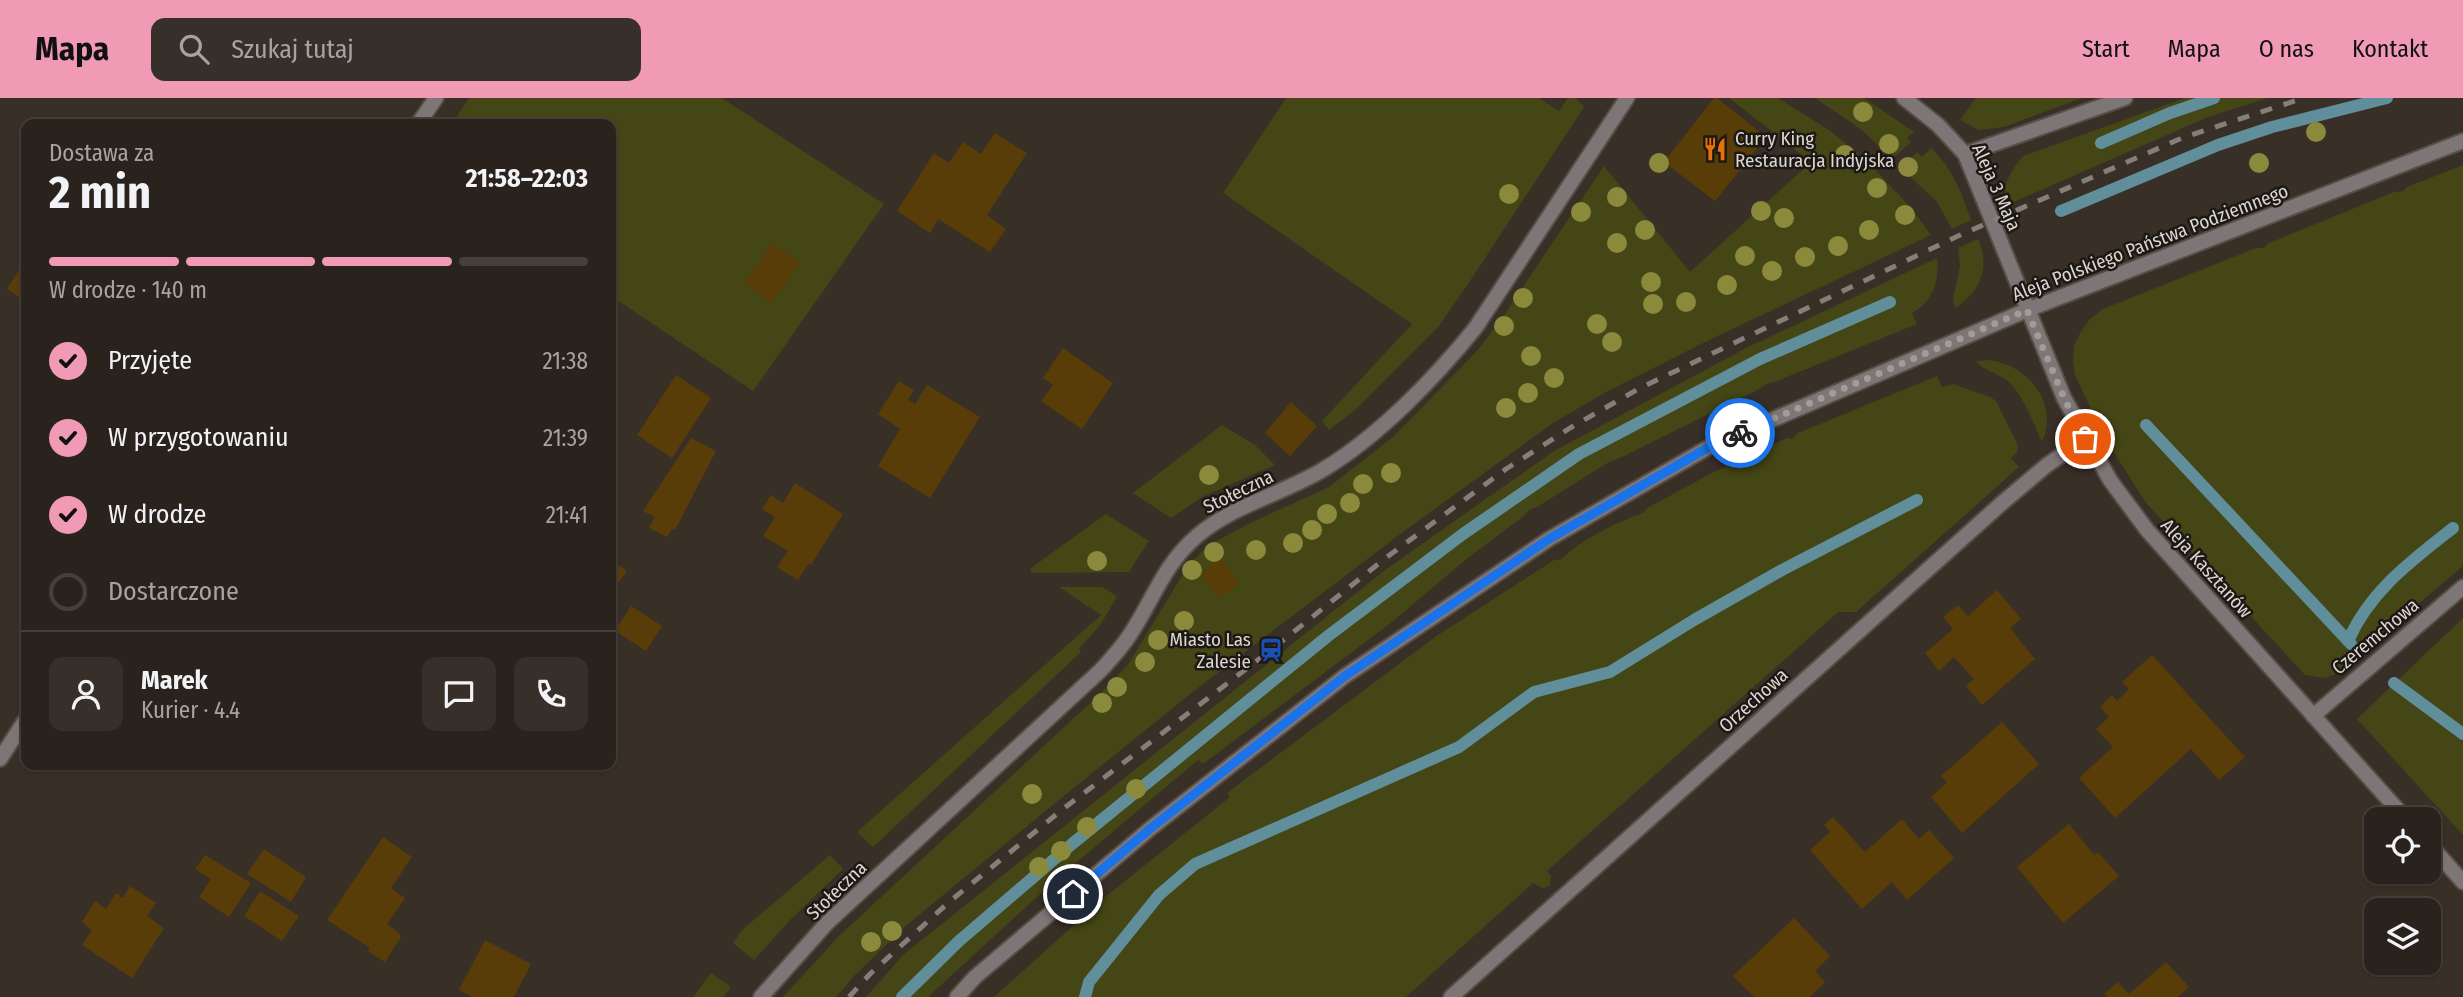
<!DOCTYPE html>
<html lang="pl">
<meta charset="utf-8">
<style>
:root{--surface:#2a231d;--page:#362f2a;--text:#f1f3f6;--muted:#a5a4a4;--line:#46403b;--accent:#f09ab6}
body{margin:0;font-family:"Fira Sans Condensed",sans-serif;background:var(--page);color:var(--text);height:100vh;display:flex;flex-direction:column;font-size:26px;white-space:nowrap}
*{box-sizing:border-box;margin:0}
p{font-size:23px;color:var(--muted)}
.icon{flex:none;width:38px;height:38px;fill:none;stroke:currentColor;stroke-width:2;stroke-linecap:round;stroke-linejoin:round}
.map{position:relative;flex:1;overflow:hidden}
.side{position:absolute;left:21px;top:21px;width:595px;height:651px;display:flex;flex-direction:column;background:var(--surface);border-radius:14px;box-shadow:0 2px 5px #0004,0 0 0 2px var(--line)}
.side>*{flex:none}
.buttons{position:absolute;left:2364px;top:709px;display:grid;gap:14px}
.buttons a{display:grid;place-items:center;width:77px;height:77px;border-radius:14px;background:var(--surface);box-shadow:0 2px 5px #0004,0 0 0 2px var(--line);font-size:35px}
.pin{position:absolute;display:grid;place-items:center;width:60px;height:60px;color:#fff;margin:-30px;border:4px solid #fff;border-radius:50%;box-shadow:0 2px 7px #0007}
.courier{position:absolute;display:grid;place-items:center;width:70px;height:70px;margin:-35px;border:5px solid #1a73e8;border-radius:50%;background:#fff;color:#222;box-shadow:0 2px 9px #0007}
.overview em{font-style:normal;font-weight:700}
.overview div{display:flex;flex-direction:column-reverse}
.overview{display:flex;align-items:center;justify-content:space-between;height:119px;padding:0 28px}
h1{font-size:46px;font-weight:700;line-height:52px}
.bar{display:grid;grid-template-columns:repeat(4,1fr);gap:10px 7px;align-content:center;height:84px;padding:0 28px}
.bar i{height:9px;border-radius:5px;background:var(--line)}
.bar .active{background:var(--accent)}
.bar p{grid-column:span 4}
.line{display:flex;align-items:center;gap:18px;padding:0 28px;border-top:2px solid var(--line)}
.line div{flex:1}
.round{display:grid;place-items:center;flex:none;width:74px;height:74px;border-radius:14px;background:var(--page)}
ol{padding:0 28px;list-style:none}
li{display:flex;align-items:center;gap:21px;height:77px}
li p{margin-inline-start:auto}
li .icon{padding:7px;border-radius:50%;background:var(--accent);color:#111;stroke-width:4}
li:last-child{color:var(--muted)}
li i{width:38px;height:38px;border:4px solid var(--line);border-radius:50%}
header{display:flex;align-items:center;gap:42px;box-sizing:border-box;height:98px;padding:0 35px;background:var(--accent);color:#111}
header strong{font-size:33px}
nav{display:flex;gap:38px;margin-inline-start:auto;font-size:24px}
.search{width:490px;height:63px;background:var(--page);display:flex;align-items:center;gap:18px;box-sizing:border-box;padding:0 24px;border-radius:14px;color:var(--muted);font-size:26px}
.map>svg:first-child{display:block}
.green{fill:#444615}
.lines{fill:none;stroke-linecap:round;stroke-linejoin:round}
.stream{stroke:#608e9b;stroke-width:12}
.building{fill:#593d08}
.minor-casing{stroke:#564d46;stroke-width:18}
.tertiary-casing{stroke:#564d46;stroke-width:18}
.minor{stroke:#7d7677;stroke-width:14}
.tertiary{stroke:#7d7677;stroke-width:14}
.rail{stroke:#867e78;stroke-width:5;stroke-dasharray:12 12;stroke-linecap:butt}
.tree{fill:#8b8a3c}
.done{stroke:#a39c96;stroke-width:7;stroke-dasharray:0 12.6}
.route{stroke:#1a73e8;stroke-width:9}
.labels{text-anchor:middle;stroke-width:5;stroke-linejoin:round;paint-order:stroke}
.poi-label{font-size:19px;fill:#dcd6d1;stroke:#1c1814;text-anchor:start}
.street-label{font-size:19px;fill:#dcd6d1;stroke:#1c1814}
</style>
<header>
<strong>Mapa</strong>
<div class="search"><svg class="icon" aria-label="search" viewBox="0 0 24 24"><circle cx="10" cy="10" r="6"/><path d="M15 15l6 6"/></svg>Szukaj tutaj</div>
<nav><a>Start</a><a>Mapa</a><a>O nas</a><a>Kontakt</a></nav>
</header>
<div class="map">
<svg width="2463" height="899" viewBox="0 0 2463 899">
<rect width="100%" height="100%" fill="#382f27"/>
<path class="green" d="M 469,0 L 722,0 L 884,106 L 753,293 L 611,198 L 611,26 L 452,26 Z
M 1286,0 L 1539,0 L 1559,13 L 1568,0 L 1576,0 L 1584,9 L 1476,174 L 1439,228 L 1354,313 L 1329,332 L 1322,323 L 1412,226 L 1223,95 Z
M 1729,0 L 1778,0 L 1829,32 L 1866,62 L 1912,111 L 1931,137 L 1707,243 L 1606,294 L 1553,325 L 1399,437 L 1199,589 L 1065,697 L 908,826 L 855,877 L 836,899 L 783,899 L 838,839 L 1103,593 L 1129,565 L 1188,468 L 1209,447 L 1252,424 L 1329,389 L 1393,339 L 1478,252 L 1502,220 L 1604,68 L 1690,174 L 1811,64 Z
M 1815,0 L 1864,0 L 1914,34 L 1907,40 L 1911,44 L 1892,61 L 1862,32 Z
M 1976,0 L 2082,0 L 2004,29 L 1979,32 L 1960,22 Z
M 2185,0 L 2268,0 L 2208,19 L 2009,106 C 1999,88 2012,72 2023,58 Z
M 1931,50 C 1952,69 1962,96 1971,122 L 1952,131 L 1937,104 L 1901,70 L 1917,54 L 1922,59 Z
M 2463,67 L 2463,468 L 2334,577 L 2324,580 L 2305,577 L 2146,405 L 2104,339 L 2075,277 L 2073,263 L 2074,248 L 2081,233 L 2090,221 L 2103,211 L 2256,150 L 2264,150 L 2269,145 L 2394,94 L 2403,93 L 2407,89 Z
M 1978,141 C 1991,168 1980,195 1955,210 L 1953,201 L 1960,168 L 1958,150 Z
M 1937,160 C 1940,182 1932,205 1912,215 L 1917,226 L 1777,283 L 1766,286 L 1761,290 L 1620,360 L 1609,364 L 1537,409 L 1530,411 L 1524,418 L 1469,459 L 1392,524 L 1203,666 L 1198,662 L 1051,786 L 928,899 L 866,899 L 904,856 L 1385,472 L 1554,353 L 1746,250 Z
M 1990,262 C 2029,268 2059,305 2042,344 C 2033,325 2024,299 2009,284 C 1999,275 1985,274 1976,263 Z
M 1937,278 L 1942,289 L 1953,286 L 1990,299 L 1996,303 L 2018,347 L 2017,354 L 2011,360 L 2019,369 L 1856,514 L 1838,514 L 1547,773 L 1551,778 L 1550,788 L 1542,790 L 1533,785 L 1406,899 L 994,899 L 1105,799 L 1230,699 L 1227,695 L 1435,539 L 1554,462 L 1562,461 C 1578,443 1619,423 1643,415 L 1647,410 L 1712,375 L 1787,340 L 1792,341 L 1798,335 Z
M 1222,327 L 1255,347 L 1275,367 L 1202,399 L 1171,420 L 1133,395 Z
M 1106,416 L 1149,443 L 1129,474 L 1031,475 L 1031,470 Z
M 1059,489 L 1102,489 L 1117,498 L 1101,526 L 1079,551 L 1081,554 L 873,749 L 857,734 L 1101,517 Z
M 2463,520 L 2463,737 L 2357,621 Z
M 830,757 L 843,771 L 790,822 L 754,862 L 733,845 L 742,832 Z
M 711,875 L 731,889 L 723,899 L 693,899 Z"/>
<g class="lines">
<path class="stream" d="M 2101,45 L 2170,15 L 2214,0
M 2061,113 L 2218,47 L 2272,29 L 2387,0
M 2146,327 L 2351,546
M 2348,543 C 2370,493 2411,463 2453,430
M 2394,585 L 2463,636
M 902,899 L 959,843 L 1072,746 L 1328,538 L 1463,436 L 1579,356 L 1760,261 L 1890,204
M 1085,899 L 1089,884 L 1159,797 L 1195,766 L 1459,649 L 1534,594 L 1610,574 L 1694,522 L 1782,472 L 1917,402"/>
</g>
<path class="building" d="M 1714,0 L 1717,0 L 1766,39 L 1715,103 L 1664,64 Z
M 995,35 L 1027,55 L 987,117 L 1006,131 L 990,154 L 938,121 L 930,135 L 897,113 L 934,55 L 949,65 L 963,44 L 981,56 Z
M 772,145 L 800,164 L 771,205 L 744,185 Z
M 26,161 L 26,204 L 7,191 Z
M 1063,250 L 1113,285 L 1082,331 L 1041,303 L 1053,287 L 1043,280 Z
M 676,277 L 711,300 L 672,360 L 637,337 Z
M 899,283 L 914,292 L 908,302 L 915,306 L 927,287 L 980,319 L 930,400 L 878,368 L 900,331 L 878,316 Z
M 1291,304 L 1317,328 L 1290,358 L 1265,335 Z
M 691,340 L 716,353 L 675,432 L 672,431 L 667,439 L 649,430 L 655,419 L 643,413 Z
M 795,385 L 843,416 L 811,467 L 808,466 L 798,482 L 777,469 L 788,453 L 763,438 L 775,419 L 762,411 L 771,397 L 783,405 Z
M 1220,460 L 1239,485 L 1220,500 L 1201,476 Z
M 611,462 L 627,473 L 611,495 Z
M 1997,492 L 2021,521 L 2010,530 L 2035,561 L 1982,607 L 1966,588 L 1974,581 L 1954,559 L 1939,573 L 1925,555 L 1953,531 L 1943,519 L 1958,507 L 1968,518 Z
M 631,508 L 662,528 L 646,553 L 615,533 Z
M 2152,557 L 2245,659 L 2219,682 L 2191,651 L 2115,720 L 2079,680 L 2113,649 L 2096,631 L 2109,619 L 2100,609 L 2112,597 L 2117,603 L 2129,591 L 2122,584 Z
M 2002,624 L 2039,666 L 1962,735 L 1931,699 L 1947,684 L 1941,678 Z
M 1833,719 L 1865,754 L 1902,721 L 1919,741 L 1929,732 L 1954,760 L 1907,802 L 1892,784 L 1862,811 L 1810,752 L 1830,734 L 1824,727 Z
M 2069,726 L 2094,757 L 2098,754 L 2119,778 L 2063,825 L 2017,769 Z
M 383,739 L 412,759 L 391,790 L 405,800 L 387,826 L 399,835 L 401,839 L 385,864 L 368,853 L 370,850 L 327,822 Z
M 264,751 L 306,779 L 291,804 L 247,776 Z
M 205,757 L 251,785 L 229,819 L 199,799 L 211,781 L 195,771 Z
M 130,788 L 156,805 L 147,818 L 164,830 L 132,880 L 82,847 L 92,832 L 82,824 L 95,803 L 106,811 L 116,795 L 123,800 Z
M 260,793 L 299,818 L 282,843 L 244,818 Z
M 1794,820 L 1830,858 L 1815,873 L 1825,884 L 1810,899 L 1754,899 L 1733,878 Z
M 485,842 L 531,866 L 514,899 L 473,899 L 459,892 Z
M 2166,864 L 2189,889 L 2178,899 L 2107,899 L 2104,896 L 2118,884 L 2129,896 Z"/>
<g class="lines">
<g class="minor-casing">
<path id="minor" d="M 1904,0 L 1938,27 L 1965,56 L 2064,300 L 2110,382 L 2147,432 L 2406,721
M 418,26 L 436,0
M 1965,56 L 2125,0
M 2313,618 L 2463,489
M 0,661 L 26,621
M 2429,746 L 2463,784
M 761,899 L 827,825 L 1101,572 C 1112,560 1123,548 1131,535 C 1154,500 1164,466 1197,438 C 1233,407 1283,396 1324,371 C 1379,338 1436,279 1476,229 L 1627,0
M 1451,899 L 2002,405 L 2047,367 L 2085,341"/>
</g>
<g class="tertiary-casing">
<path id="tertiary" d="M 957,899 L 975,879 L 1151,730 L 1345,578 L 1549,441 L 1709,349 L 2027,212 L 2463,43"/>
</g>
<use href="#minor" class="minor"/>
<use href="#tertiary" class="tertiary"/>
<path class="rail" d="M 849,899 L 870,876 L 949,804 L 1063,711 L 1271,552 L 1387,459 L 1506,371 L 1570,330 L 1640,290 L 1958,138 L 2182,40 L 2304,0"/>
</g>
<g class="tree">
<circle cx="1863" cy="14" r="10"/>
<circle cx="2316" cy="34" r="10"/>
<circle cx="1889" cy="46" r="10"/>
<circle cx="1845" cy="57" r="10"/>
<circle cx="1659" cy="65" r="10"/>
<circle cx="2259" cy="65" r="10"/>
<circle cx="1908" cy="69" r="10"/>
<circle cx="1877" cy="90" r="10"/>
<circle cx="1509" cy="96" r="10"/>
<circle cx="1617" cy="99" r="10"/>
<circle cx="1761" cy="113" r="10"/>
<circle cx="1581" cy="114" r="10"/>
<circle cx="1905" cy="117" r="10"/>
<circle cx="1784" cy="120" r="10"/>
<circle cx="1645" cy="132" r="10"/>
<circle cx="1869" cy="132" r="10"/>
<circle cx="1617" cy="145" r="10"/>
<circle cx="1838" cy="148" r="10"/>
<circle cx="1745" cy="158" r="10"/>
<circle cx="1805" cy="159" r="10"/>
<circle cx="1772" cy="173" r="10"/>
<circle cx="1651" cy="184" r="10"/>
<circle cx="1727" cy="187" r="10"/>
<circle cx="1523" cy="200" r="10"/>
<circle cx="1686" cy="204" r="10"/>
<circle cx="1653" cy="206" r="10"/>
<circle cx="1597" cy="226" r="10"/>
<circle cx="1504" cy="228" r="10"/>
<circle cx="1612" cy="244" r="10"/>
<circle cx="1531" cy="258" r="10"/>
<circle cx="1554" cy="280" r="10"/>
<circle cx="1528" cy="295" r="10"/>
<circle cx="1506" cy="310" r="10"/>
<circle cx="1391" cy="375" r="10"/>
<circle cx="1209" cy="377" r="10"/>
<circle cx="1363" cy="386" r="10"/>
<circle cx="1350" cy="405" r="10"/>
<circle cx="1327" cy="416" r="10"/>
<circle cx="1312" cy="432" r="10"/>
<circle cx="1293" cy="445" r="10"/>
<circle cx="1256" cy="452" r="10"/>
<circle cx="1214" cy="454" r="10"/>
<circle cx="1097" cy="463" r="10"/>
<circle cx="1192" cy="472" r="10"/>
<circle cx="1184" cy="523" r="10"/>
<circle cx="1158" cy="542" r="10"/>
<circle cx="1145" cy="564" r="10"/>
<circle cx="1117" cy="589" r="10"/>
<circle cx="1102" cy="605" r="10"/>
<circle cx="1136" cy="691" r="10"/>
<circle cx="1032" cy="696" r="10"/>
<circle cx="1087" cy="729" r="10"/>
<circle cx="1061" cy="753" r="10"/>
<circle cx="1039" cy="769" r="10"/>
<circle cx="892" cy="833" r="10"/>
<circle cx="871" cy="844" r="10"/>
</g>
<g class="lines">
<path class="done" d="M 1740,335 L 2027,212 L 2064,300 L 2085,341"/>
<path class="route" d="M 1073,796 L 1151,730 L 1345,578 L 1549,441 L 1709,349 L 1740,335"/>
</g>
<defs>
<g id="restaurant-bare" transform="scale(1.89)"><path d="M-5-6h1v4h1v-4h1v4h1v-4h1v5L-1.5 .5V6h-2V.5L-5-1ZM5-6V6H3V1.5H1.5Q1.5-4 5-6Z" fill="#e8710a" stroke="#1c1814" stroke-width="2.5" paint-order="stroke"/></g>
<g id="station-bare" transform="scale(1.89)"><path d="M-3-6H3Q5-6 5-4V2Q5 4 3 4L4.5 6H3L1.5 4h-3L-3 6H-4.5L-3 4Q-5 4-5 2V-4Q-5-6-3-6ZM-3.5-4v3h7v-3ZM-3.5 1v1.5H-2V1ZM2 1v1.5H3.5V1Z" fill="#1a4fb4" stroke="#1c1814" stroke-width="2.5" paint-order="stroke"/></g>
</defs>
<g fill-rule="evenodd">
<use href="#restaurant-bare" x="1715" y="51"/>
<use href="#station-bare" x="1271" y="552"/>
</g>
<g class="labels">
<g class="poi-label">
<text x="1735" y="47">Curry King<tspan x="1735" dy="22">Restauracja Indyjska</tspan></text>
<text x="1251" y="548" text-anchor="end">Miasto Las<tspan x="1251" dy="22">Zalesie</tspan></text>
</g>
<g class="street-label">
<text transform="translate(1997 89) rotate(66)" y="7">Aleja 3 Maja</text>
<text transform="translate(2150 144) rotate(-21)" y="7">Aleja Polskiego Państwa Podziemnego</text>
<text transform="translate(1238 393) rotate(-26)" y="7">Stołeczna</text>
<text transform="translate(2207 470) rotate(48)" y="7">Aleja Kasztanów</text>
<text transform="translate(2375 538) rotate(-40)" y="7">Czeremchowa</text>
<text transform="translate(1753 602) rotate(-42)" y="7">Orzechowa</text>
<text transform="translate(836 792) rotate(-44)" y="7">Stołeczna</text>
</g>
</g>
</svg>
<div class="buttons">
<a><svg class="icon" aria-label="locate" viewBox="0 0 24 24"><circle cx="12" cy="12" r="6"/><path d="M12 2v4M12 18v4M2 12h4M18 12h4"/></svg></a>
<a><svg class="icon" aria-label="layers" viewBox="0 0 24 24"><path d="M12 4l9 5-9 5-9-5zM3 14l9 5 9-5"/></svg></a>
</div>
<div class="pin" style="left:2085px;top:341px;background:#ea580c"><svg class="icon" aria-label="bag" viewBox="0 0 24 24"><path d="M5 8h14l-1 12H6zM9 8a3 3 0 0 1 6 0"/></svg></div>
<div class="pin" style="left:1073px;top:796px;background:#1f2937"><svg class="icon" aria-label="home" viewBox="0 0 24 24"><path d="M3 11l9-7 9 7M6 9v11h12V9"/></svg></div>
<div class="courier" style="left:1740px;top:335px"><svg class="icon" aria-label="bike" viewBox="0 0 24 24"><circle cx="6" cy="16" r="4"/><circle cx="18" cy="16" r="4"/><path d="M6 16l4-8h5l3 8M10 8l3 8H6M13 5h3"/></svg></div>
<section class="side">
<div class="overview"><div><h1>2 min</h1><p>Dostawa za</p></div><em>21:58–22:03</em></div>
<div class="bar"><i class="active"></i><i class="active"></i><i class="active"></i><i></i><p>W drodze · 140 m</p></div>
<ol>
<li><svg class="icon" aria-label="check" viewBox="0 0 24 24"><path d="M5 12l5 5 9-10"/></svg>Przyjęte<p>21:38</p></li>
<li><svg class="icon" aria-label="check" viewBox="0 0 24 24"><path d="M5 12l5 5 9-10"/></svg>W przygotowaniu<p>21:39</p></li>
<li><svg class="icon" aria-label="check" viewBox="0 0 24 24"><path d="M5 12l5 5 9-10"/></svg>W drodze<p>21:41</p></li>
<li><i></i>Dostarczone</li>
</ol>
<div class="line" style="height:126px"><a class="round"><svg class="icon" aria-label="person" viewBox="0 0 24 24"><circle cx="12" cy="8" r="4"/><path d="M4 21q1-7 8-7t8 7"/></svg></a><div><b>Marek</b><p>Kurier · 4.4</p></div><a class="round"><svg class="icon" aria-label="chat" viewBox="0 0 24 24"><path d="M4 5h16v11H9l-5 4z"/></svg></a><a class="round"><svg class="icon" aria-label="phone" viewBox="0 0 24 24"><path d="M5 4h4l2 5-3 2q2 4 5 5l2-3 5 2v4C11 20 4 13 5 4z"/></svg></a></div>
</section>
</div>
